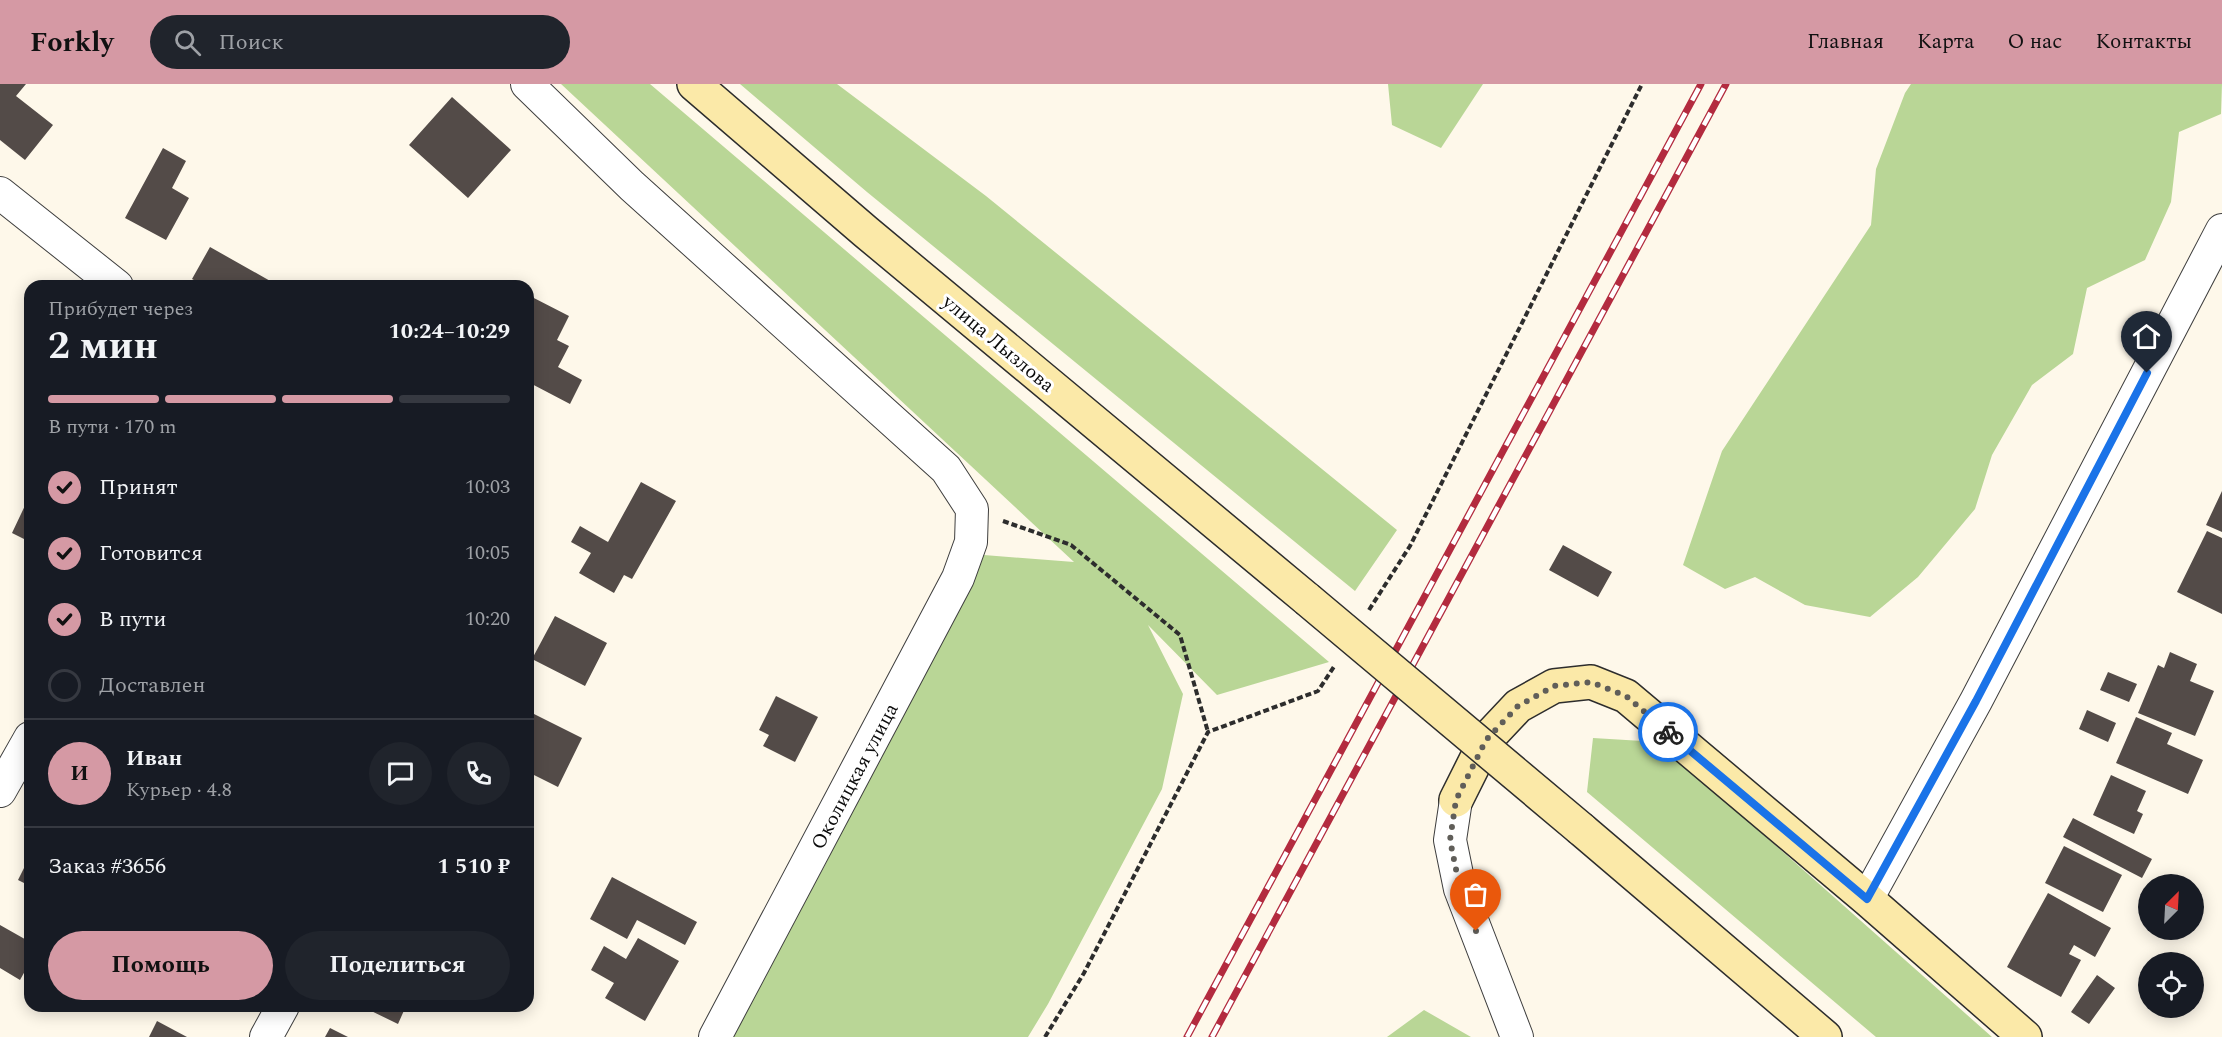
<!DOCTYPE html>
<html lang="ru">
<meta charset="utf-8">
<style>
:root{--surface:#171b24;--page:#20242c;--text:#f1f3f6;--muted:#9ea1a6;--line:#363941;--accent:#d599a4}
body{margin:0;font-family:Spectral,serif;background:var(--page);color:var(--text);height:100vh;display:flex;flex-direction:column;font-size:22px;white-space:nowrap}
*{box-sizing:border-box;margin:0}
p{font-size:20px;color:var(--muted)}
.icon{flex:none;width:33px;height:33px;fill:none;stroke:currentColor;stroke-width:2;stroke-linecap:round;stroke-linejoin:round}
.map{position:relative;flex:1;overflow:hidden}
.side{position:absolute;left:24px;top:196px;width:510px;height:732px;display:flex;flex-direction:column;background:var(--surface);border-radius:18px;box-shadow:0 3px 15px #0003}
.side>*{flex:none}
.needle{width:39px;rotate:24deg}
.tools{position:absolute;left:2138px;top:790px;display:grid;gap:12px}
.tools a{display:grid;place-items:center;width:66px;height:66px;border-radius:50%;background:var(--surface);box-shadow:0 3px 15px #0003;font-size:30px}
.pin{position:absolute;display:grid;place-items:center;width:51px;height:51px;color:#fff;margin:-62px -26px;border-radius:50% 50% 50% 0;rotate:-45deg;box-shadow:0 0 6px #0007}
.pin .icon{rotate:45deg}
.courier{position:absolute;display:grid;place-items:center;width:60px;height:60px;margin:-30px;border:4px solid #1a73e8;border-radius:50%;background:#fff;color:#222;box-shadow:0 2px 8px #0007}
.headline em{font-style:normal;font-weight:700}
.headline div{display:flex;flex-direction:column-reverse}
.headline{display:flex;align-items:center;justify-content:space-between;height:102px;padding:0 24px}
h1{font-size:39px;font-weight:700;line-height:45px}
.bar{display:grid;grid-template-columns:repeat(4,1fr);gap:9px 6px;align-content:center;height:72px;padding:0 24px}
.bar i{height:8px;border-radius:4px;background:var(--line)}
.bar .current{background:var(--accent)}
.bar p{grid-column:span 4}
.line{display:flex;align-items:center;gap:15px;padding:0 24px;border-top:2px solid var(--line)}
.line div{flex:1}
.round{display:grid;place-items:center;flex:none;width:63px;height:63px;border-radius:32px;background:var(--page)}
ol{padding:0 24px;list-style:none}
li{display:flex;align-items:center;gap:18px;height:66px}
li p{margin-inline-start:auto}
li .icon{padding:6px;border-radius:50%;background:var(--accent);color:#111;stroke-width:4}
li:last-child{color:var(--muted)}
li i{width:33px;height:33px;border:3px solid var(--line);border-radius:50%}
.cta{display:flex;gap:12px;margin-top:auto;padding:12px 24px}
.cta a{flex:1;height:69px;border-radius:36px;background:var(--accent);color:#111;font-size:24px;font-weight:700;line-height:69px;text-align:center}
.cta a+a{background:var(--page);color:var(--text)}
header{display:flex;align-items:center;gap:36px;box-sizing:border-box;height:84px;padding:0 30px;background:var(--accent);color:#111}
header strong{font-size:28px}
nav{display:flex;gap:33px;margin-inline-start:auto;font-size:21px}
.search{width:420px;height:54px;background:var(--page);display:flex;align-items:center;gap:15px;box-sizing:border-box;padding:0 21px;border-radius:33px;color:var(--muted);font-size:22px}
.map>svg:first-child{display:block}
.forest{fill:#b9d696}
.building{fill:#534b48}
.lines{fill:none;stroke-linecap:round;stroke-linejoin:round}
.street-casing{stroke:#3e3e3e;stroke-width:34}
.secondary-casing{stroke:#2d2d2d;stroke-width:36}
.path{stroke:#2d2d2d;stroke-width:4;stroke-dasharray:6 3;stroke-linecap:butt}
.street{stroke:#fff;stroke-width:32}
.secondary{stroke:#fbe9a8;stroke-width:33}
.rail-casing{stroke:#b32b3f;stroke-width:7}
.rail{stroke:#fff;stroke-width:4.5;stroke-dasharray:14;stroke-linecap:butt}
.secondary-bridge-casing{stroke:#2d2d2d;stroke-width:36;stroke-linecap:butt}
.secondary-bridge{stroke:#fbe9a8;stroke-width:33}
.done{stroke:#605e59;stroke-width:6;stroke-dasharray:0 10.8}
.route{stroke:#1a73e8;stroke-width:8}
.labels{text-anchor:middle;stroke-width:6;stroke-linejoin:round;paint-order:stroke}
.street-label{font-size:20px;fill:#0b0b0b;stroke:#fff}
</style>
<header>
<strong>Forkly</strong>
<div class="search"><svg class="icon" aria-label="search" viewBox="0 0 24 24"><circle cx="10" cy="10" r="6"/><path d="M15 15l6 6"/></svg>Поиск</div>
<nav><a>Главная</a><a>Карта</a><a>О нас</a><a>Контакты</a></nav>
</header>
<div class="map">
<svg width="2222" height="953" viewBox="0 0 2222 953">
<rect width="100%" height="100%" fill="#fef8ea"/>
<path class="forest" d="M 561,0 L 650,0 L 1329,578 L 1217,611 L 1148,541 L 1183,610 L 1162,705 L 1048,920 L 1028,953 L 724,953 L 823,785 L 922,588 L 984,471 L 1074,478 Z
M 740,0 L 837,0 L 986,112 L 1397,446 L 1355,507 L 867,108 Z
M 1388,0 L 1483,0 L 1441,64 L 1392,41 Z
M 1911,0 L 2222,0 L 2221,30 L 2179,48 L 2171,118 L 2145,176 L 2087,204 L 2073,270 L 2032,301 L 1992,371 L 1975,425 L 1918,493 L 1870,533 L 1805,521 L 1755,493 L 1725,505 L 1683,481 L 1722,367 L 1871,141 L 1876,85 L 1905,9 Z
M 1593,654 L 1659,658 L 1992,953 L 1876,953 L 1587,708 Z
M 1424,926 L 1471,953 L 1387,953 Z"/>
<path class="building" d="M 0,0 L 26,0 L 16,12 L 53,41 L 25,76 L 0,56 Z
M 452,13 L 511,66 L 468,114 L 409,61 Z
M 163,64 L 186,77 L 172,104 L 189,114 L 166,156 L 125,134 Z
M 210,163 L 279,202 L 205,202 L 192,195 Z
M 528,211 L 569,232 L 557,256 L 569,262 L 558,283 L 582,296 L 570,320 L 528,298 Z
M 641,398 L 676,417 L 632,495 L 624,491 L 614,509 L 579,489 L 591,469 L 571,458 L 580,442 L 608,458 Z
M 2222,407 L 2222,448 L 2206,441 Z
M 30,411 L 30,458 L 12,449 Z
M 2207,447 L 2222,454 L 2222,530 L 2177,508 Z
M 1563,461 L 1612,488 L 1598,513 L 1549,486 Z
M 555,532 L 607,559 L 585,602 L 532,575 Z
M 2170,568 L 2197,580 L 2190,597 L 2214,607 L 2195,652 L 2138,629 L 2158,581 L 2164,584 Z
M 2108,588 L 2137,600 L 2129,618 L 2100,606 Z
M 776,612 L 818,633 L 795,678 L 763,662 L 769,651 L 759,646 Z
M 2087,626 L 2116,639 L 2108,658 L 2079,645 Z
M 528,627 L 582,654 L 558,703 L 528,688 Z
M 2136,633 L 2172,649 L 2167,660 L 2203,676 L 2188,710 L 2116,679 Z
M 2111,691 L 2146,707 L 2137,727 L 2143,730 L 2134,750 L 2093,731 Z
M 2073,734 L 2152,775 L 2142,794 L 2063,753 Z
M 2064,762 L 2122,791 L 2103,828 L 2045,799 Z
M 30,772 L 30,802 L 18,796 Z
M 612,793 L 697,838 L 685,861 L 637,836 L 627,855 L 590,835 Z
M 2048,809 L 2111,844 L 2095,873 L 2074,861 L 2069,870 L 2081,876 L 2061,913 L 2007,883 Z
M 0,841 L 30,858 L 30,878 L 20,896 L 0,884 Z
M 638,854 L 679,877 L 645,937 L 605,914 L 614,899 L 591,886 L 604,862 L 626,875 Z
M 2097,891 L 2115,904 L 2089,940 L 2071,928 Z
M 361,922 L 406,922 L 398,940 Z
M 157,937 L 187,953 L 149,953 Z
M 330,944 L 348,953 L 325,953 Z"/>
<g class="lines">
<g class="street-casing">
<path id="street" d="M 527,0 L 632,102 L 946,385 L 972,425 L 971,458 L 958,494 L 715,953
M 0,109 L 117,202
M 0,707 L 30,654
M 1456,716 L 1450,756 L 1460,805 L 1517,953
M 1867,815 L 1976,617 L 2222,146
M 266,953 L 283,922"/>
</g>
<g class="secondary-casing">
<path id="secondary" d="M 694,0 L 866,148 L 1307,515
M 1456,716 L 1486,656 L 1518,622 L 1554,602 L 1591,598 L 1626,612 L 1867,815 L 2025,953
M 1581,745 L 1825,953"/>
</g>
<path class="path" d="M 1003,437 L 1071,461 L 1180,551 L 1208,648
M 1369,526 L 1410,462 L 1642,0
M 1045,953 L 1084,889 L 1208,648 L 1318,607 L 1335,581"/>
<use href="#street" class="street"/>
<use href="#secondary" class="secondary"/>
<g class="rail-casing">
<path id="rail" d="M 1187,953 L 1701,0
M 1212,953 L 1726,0"/>
</g>
<use href="#rail" class="rail"/>
<g class="secondary-bridge-casing">
<path id="secondary-bridge" d="M 1307,515 L 1581,745"/>
</g>
<use href="#secondary-bridge" class="secondary-bridge"/>
</g>
<g class="lines">
<path class="done" d="M 1476,847 L 1460,805 L 1450,756 L 1456,716 L 1486,656 L 1518,622 L 1554,602 L 1591,598 L 1626,612 L 1668,648"/>
<path class="route" d="M 1668,648 L 1867,815 L 1976,617 L 2147,289"/>
</g>
<g class="labels">
<g class="street-label">
<text transform="translate(999 259) rotate(40)" y="7">улица Лызлова</text>
<text transform="translate(854 692) rotate(-62)" y="7">Околицкая улица</text>
</g>
</g>
</svg>
<div class="tools">
<a><svg class="needle" viewBox="-14 -14 28 28"><path d="M0-13l5 13h-10z" fill="#e53935"/><path d="M0 13l5-13h-10z" fill="#9ea1a6"/></svg></a>
<a><svg class="icon" aria-label="locate" viewBox="0 0 24 24"><circle cx="12" cy="12" r="6"/><path d="M12 2v4M12 18v4M2 12h4M18 12h4"/></svg></a>
</div>
<div class="pin" style="left:1476px;top:847px;background:#ea580c"><svg class="icon" aria-label="bag" viewBox="0 0 24 24"><path d="M5 8h14l-1 12H6zM9 8a3 3 0 0 1 6 0"/></svg></div>
<div class="pin" style="left:2147px;top:289px;background:#1f2937"><svg class="icon" aria-label="home" viewBox="0 0 24 24"><path d="M3 11l9-7 9 7M6 9v11h12V9"/></svg></div>
<div class="courier" style="left:1668px;top:648px"><svg class="icon" aria-label="bike" viewBox="0 0 24 24"><circle cx="6" cy="16" r="4"/><circle cx="18" cy="16" r="4"/><path d="M6 16l4-8h5l3 8M10 8l3 8H6M13 5h3"/></svg></div>
<section class="side">
<div class="headline"><div><h1>2 мин</h1><p>Прибудет через</p></div><em>10:24–10:29</em></div>
<div class="bar"><i class="current"></i><i class="current"></i><i class="current"></i><i></i><p>В пути · 170 m</p></div>
<ol>
<li><svg class="icon" aria-label="check" viewBox="0 0 24 24"><path d="M5 12l5 5 9-10"/></svg>Принят<p>10:03</p></li>
<li><svg class="icon" aria-label="check" viewBox="0 0 24 24"><path d="M5 12l5 5 9-10"/></svg>Готовится<p>10:05</p></li>
<li><svg class="icon" aria-label="check" viewBox="0 0 24 24"><path d="M5 12l5 5 9-10"/></svg>В пути<p>10:20</p></li>
<li><i></i>Доставлен</li>
</ol>
<div class="line" style="height:108px"><b class="round" style="background:var(--accent);color:#111">И</b><div><b>Иван</b><p>Курьер · 4.8</p></div><a class="round"><svg class="icon" aria-label="chat" viewBox="0 0 24 24"><path d="M4 5h16v11H9l-5 4z"/></svg></a><a class="round"><svg class="icon" aria-label="phone" viewBox="0 0 24 24"><path d="M5 4h4l2 5-3 2q2 4 5 5l2-3 5 2v4C11 20 4 13 5 4z"/></svg></a></div>
<div class="line" style="height:78px"><div>Заказ #3656</div><b>1 510 ₽</b></div>
<div class="cta"><a>Помощь</a><a>Поделиться</a></div>
</section>
</div>
